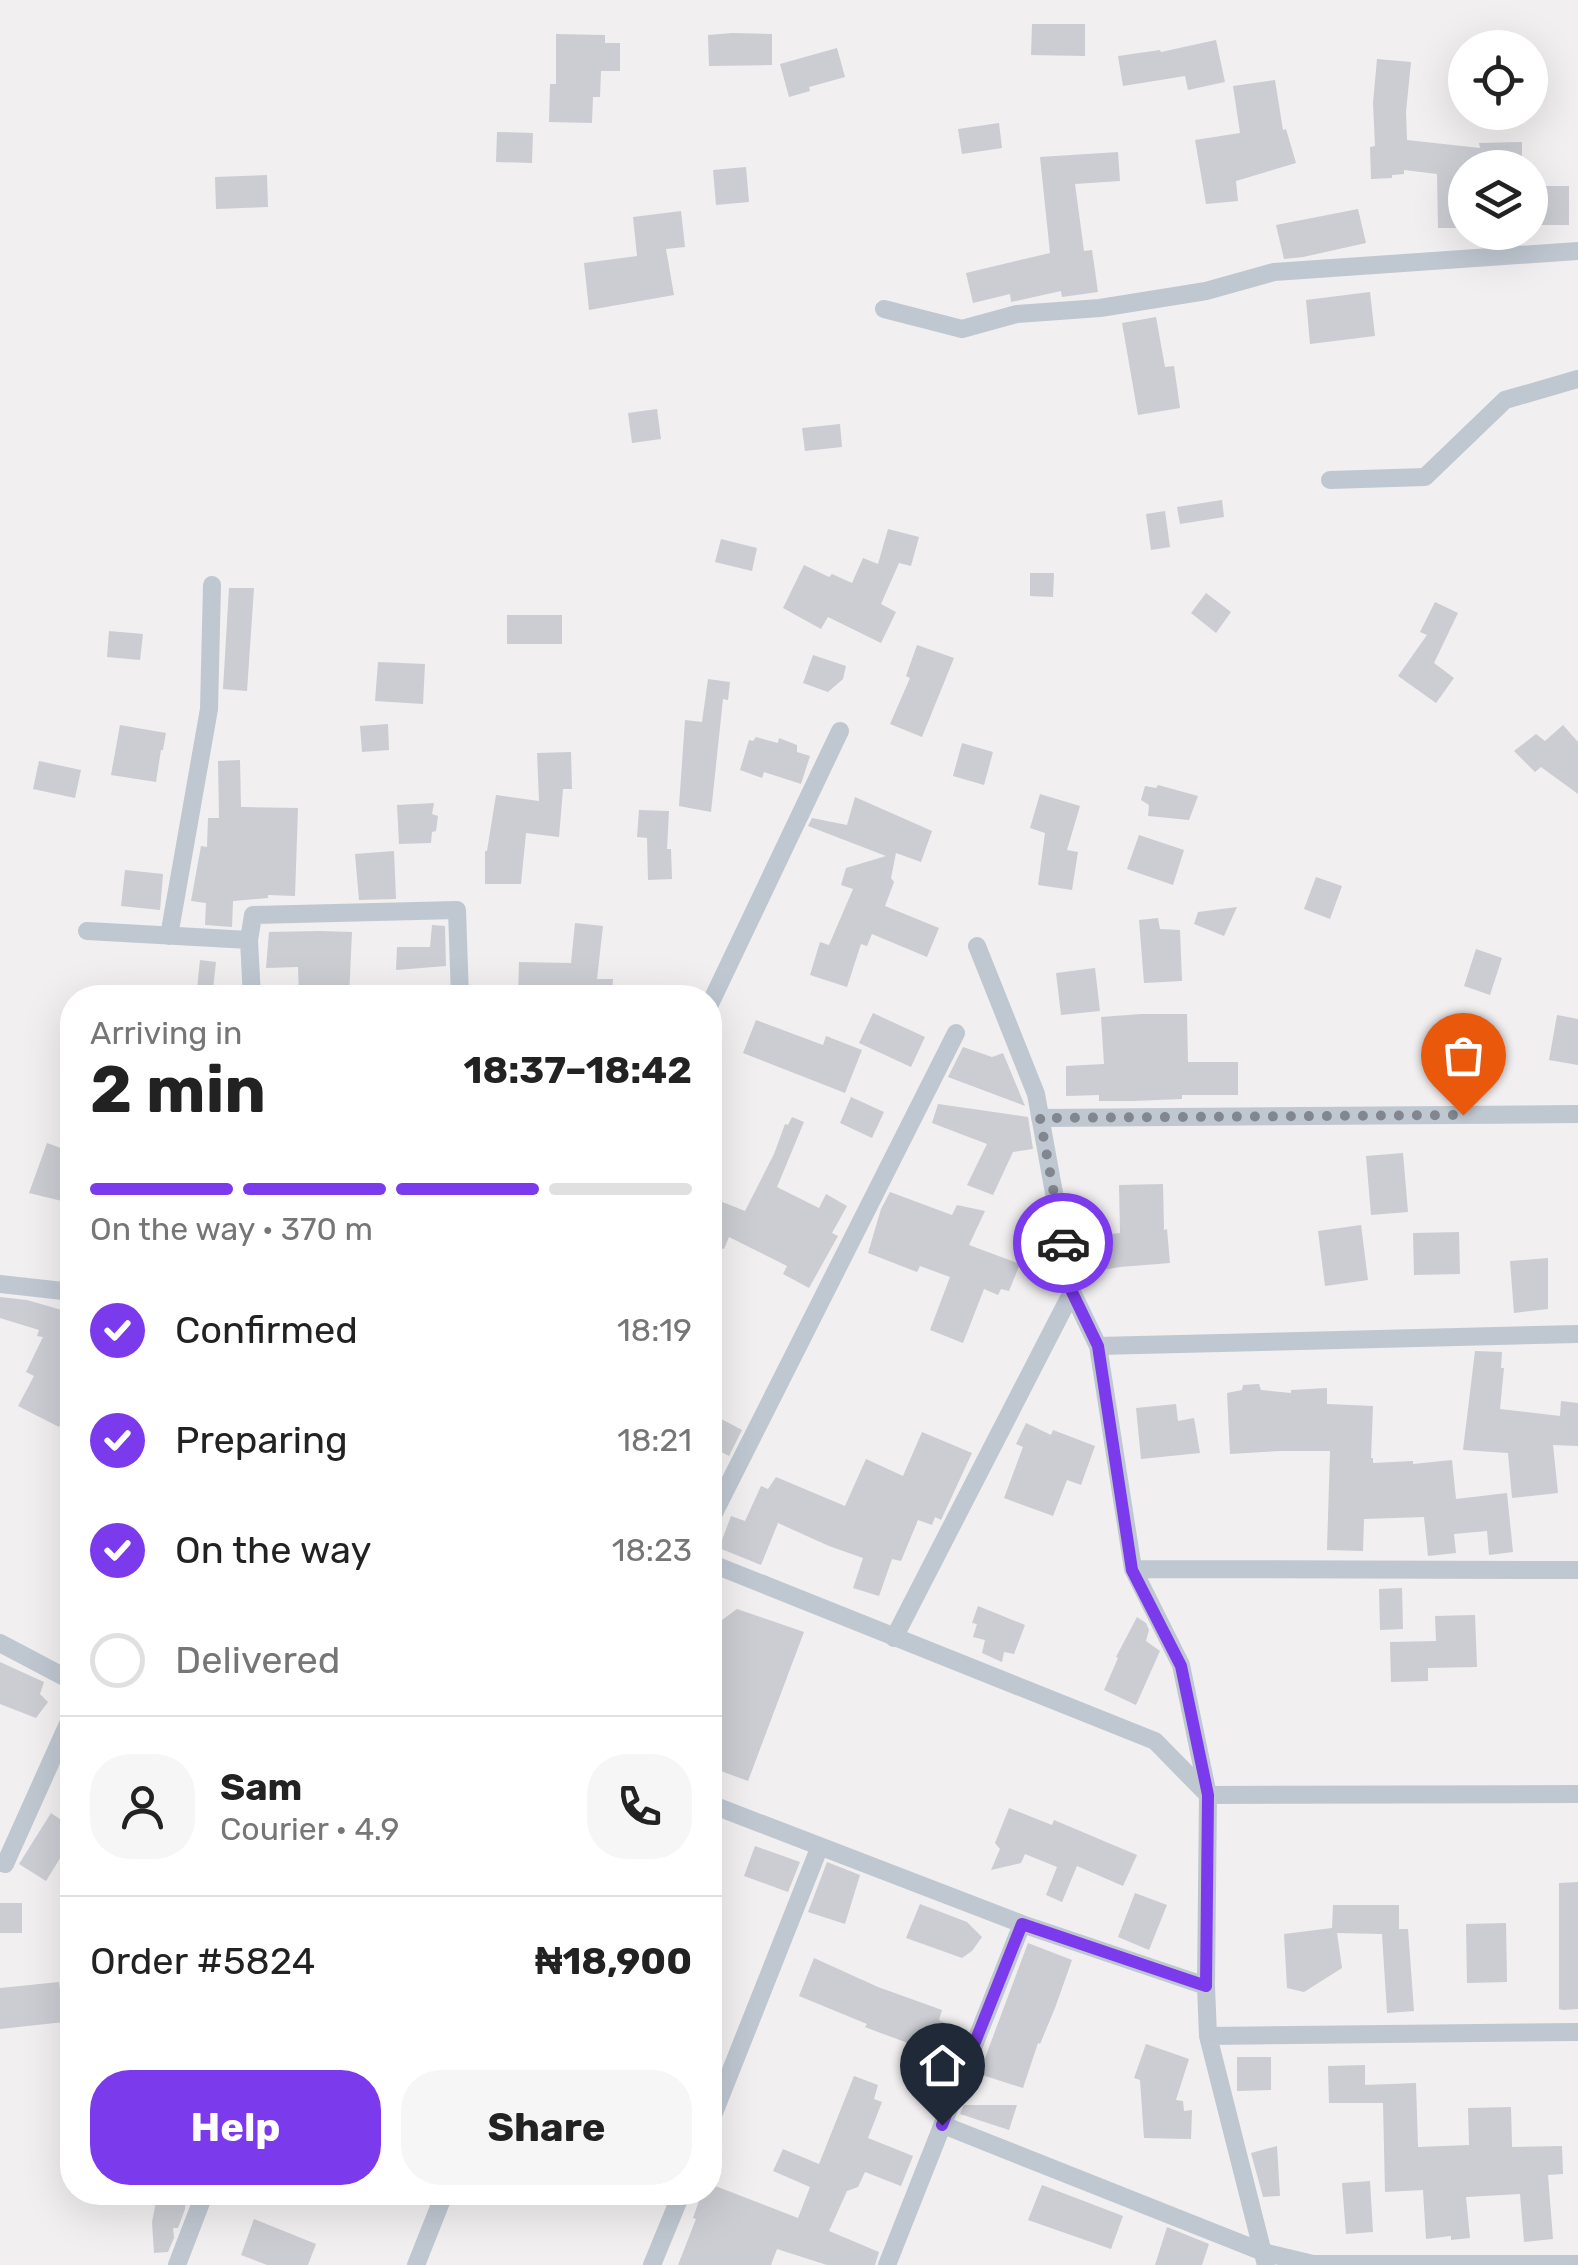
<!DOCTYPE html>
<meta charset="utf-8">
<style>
:root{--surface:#fff;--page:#f6f6f6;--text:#222;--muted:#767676;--line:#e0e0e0;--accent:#7c3aed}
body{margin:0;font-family:Rubik,sans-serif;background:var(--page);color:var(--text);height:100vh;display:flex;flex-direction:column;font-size:38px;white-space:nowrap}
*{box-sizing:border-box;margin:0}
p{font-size:32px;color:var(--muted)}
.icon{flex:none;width:55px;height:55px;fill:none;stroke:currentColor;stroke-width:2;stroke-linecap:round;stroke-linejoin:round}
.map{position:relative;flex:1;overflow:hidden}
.details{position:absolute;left:60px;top:985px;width:662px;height:1220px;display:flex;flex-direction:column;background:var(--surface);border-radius:40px;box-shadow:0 10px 40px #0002}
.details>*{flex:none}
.fabs{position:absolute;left:1448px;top:30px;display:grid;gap:20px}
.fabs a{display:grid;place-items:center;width:100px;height:100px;border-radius:50%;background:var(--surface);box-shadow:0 10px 40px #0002;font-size:50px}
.pin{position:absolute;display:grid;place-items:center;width:85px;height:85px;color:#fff;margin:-102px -42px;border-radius:50% 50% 50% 0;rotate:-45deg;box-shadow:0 0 10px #0007}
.pin .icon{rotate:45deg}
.courier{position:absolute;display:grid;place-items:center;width:100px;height:100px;margin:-50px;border:8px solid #7c3aed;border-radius:50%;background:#fff;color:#222;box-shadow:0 2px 12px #0007}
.headline em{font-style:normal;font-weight:700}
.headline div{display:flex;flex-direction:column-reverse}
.headline{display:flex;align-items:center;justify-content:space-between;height:170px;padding:0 30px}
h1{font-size:65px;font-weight:700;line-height:75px}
.bar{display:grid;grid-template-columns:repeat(4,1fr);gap:15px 10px;align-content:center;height:120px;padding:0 30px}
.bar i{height:12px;border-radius:8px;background:var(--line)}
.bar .active{background:var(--accent)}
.bar p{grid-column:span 4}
.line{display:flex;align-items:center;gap:25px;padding:0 30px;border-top:2px solid var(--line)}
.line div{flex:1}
.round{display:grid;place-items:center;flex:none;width:105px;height:105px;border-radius:40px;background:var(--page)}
ol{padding:0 30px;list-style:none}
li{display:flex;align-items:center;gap:30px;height:110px}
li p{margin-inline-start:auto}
li .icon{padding:10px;border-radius:50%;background:var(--accent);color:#fff;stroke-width:4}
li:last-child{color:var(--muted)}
li i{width:55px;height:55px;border:5px solid var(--line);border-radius:50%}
.button{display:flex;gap:20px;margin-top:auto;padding:20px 30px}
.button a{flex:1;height:115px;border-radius:40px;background:var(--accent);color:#fff;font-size:40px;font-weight:700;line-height:115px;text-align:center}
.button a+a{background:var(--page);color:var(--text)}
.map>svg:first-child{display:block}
.building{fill:#cbcdd3}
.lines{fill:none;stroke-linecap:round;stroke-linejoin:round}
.street{stroke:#bfc7d1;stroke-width:18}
.done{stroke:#82878f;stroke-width:10;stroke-dasharray:0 18}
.route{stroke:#7c3aed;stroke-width:12}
</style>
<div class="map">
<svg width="1578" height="2265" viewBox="0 0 1578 2265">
<rect width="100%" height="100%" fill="#f1efef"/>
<path class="building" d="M 1032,24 L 1085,24 L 1085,56 L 1031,55 Z
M 732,33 L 772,34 L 772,65 L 709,66 L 708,35 Z
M 556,34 L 605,35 L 605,43 L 620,43 L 620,71 L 601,71 L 600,97 L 593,97 L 592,123 L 549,122 L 550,84 L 556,84 Z
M 1216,40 L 1225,82 L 1188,90 L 1185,76 L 1123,86 L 1118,56 L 1160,50 L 1161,52 Z
M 837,48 L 845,77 L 809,87 L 810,91 L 789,97 L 780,64 Z
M 1377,59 L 1411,62 L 1406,112 L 1407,140 L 1480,148 L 1479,143 L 1522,142 L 1522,168 L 1465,168 L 1465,228 L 1438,228 L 1437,174 L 1404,170 L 1404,174 L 1392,175 L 1392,178 L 1371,179 L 1370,147 L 1375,146 L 1373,103 Z
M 1275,80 L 1283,130 L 1286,129 L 1296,163 L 1236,181 L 1238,201 L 1206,204 L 1195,140 L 1240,133 L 1233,86 Z
M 999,123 L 1002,148 L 962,154 L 958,129 Z
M 497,132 L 533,133 L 532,163 L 496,162 Z
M 1118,152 L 1120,181 L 1075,184 L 1084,251 L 1092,250 L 1098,292 L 1062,297 L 1061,291 L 1011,302 L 1010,294 L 973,303 L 966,273 L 1050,253 L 1040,157 Z
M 746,167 L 749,202 L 716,205 L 713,170 Z
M 267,175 L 268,207 L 216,209 L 215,177 Z
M 1532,186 L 1569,186 L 1569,225 L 1532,225 Z
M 1358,209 L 1366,243 L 1303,257 L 1284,259 L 1276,225 Z
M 681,211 L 685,247 L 666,249 L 674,295 L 589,310 L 584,263 L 637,256 L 633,217 Z
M 1370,292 L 1375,336 L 1310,344 L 1306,300 Z
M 1156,317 L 1165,367 L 1174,366 L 1180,408 L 1138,415 L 1122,323 Z
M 657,409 L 661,439 L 632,443 L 628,413 Z
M 840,424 L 842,447 L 805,451 L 802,428 Z
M 1222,500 L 1224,517 L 1180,524 L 1177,507 Z
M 1165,511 L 1170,547 L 1151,550 L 1146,514 Z
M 888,529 L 919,537 L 911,566 L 899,563 L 881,604 L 896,612 L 881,643 L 828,617 L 821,629 L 783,608 L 804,565 L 829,577 L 832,574 L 852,583 L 863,558 L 878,564 Z
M 721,539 L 757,548 L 752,571 L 715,562 Z
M 1030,573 L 1054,573 L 1053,597 L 1030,596 Z
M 229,588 L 254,588 L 247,691 L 223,689 Z
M 1206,593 L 1231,612 L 1216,633 L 1191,613 Z
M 1435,602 L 1458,613 L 1434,663 L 1454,678 L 1436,703 L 1398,676 L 1427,635 L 1420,632 Z
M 507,615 L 562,615 L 562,644 L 507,644 Z
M 109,631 L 143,634 L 140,660 L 107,657 Z
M 917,645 L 954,658 L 922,737 L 890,724 L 910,678 L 906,676 Z
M 813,655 L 846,666 L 843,679 L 828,692 L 803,683 Z
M 378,662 L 425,664 L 423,704 L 375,701 Z
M 708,679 L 730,682 L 728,700 L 723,699 L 711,812 L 679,806 L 685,720 L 702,722 Z
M 388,724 L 389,750 L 362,752 L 360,726 Z
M 120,725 L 166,733 L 163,750 L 161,750 L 156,782 L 111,775 Z
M 1563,725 L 1578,742 L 1578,794 L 1541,767 L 1535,772 L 1514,751 L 1536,734 L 1545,741 Z
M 756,737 L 778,743 L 779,738 L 797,745 L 797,752 L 810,756 L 801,784 L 764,772 L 762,778 L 740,770 L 749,740 L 753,741 Z
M 962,743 L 993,752 L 984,785 L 953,776 Z
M 571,752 L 572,789 L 563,789 L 559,837 L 526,833 L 521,884 L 485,884 L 485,851 L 487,851 L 496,795 L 539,801 L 537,753 Z
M 240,760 L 241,807 L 298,808 L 295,896 L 268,895 L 268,898 L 233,901 L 232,927 L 205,925 L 206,903 L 191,901 L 201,846 L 207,847 L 208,818 L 219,818 L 218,761 Z
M 39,761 L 81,770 L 75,798 L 33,789 Z
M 1158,785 L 1198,796 L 1189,820 L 1148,816 L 1149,805 L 1141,800 L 1145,786 L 1156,788 Z
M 1040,794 L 1080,806 L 1067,850 L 1078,852 L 1072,890 L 1038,885 L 1045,833 L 1030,828 Z
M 855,797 L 932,831 L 921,862 L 896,853 L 891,878 L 894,882 L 885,906 L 939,928 L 927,957 L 872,934 L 867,946 L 861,944 L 847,987 L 810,975 L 820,942 L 829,945 L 853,889 L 841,885 L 846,868 L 886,856 L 808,826 L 812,818 L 847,825 Z
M 434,803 L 432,814 L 438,816 L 436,831 L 432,832 L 431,843 L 399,844 L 397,805 Z
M 639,810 L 669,811 L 667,849 L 671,849 L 672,879 L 648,880 L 647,838 L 637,837 Z
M 1139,835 L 1184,850 L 1173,885 L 1127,869 Z
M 394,851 L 396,899 L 359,900 L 355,854 Z
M 125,870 L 163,874 L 160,910 L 121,906 Z
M 1316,877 L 1342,886 L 1330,919 L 1304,909 Z
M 1237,907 L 1224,936 L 1194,924 L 1198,912 Z
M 1158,918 L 1160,929 L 1180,930 L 1182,981 L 1144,983 L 1139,920 Z
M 575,923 L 603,926 L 597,979 L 613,979 L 612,998 L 518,998 L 519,962 L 571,963 Z
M 432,925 L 445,926 L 446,966 L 396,970 L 397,947 L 430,947 Z
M 320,931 L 352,932 L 349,998 L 299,998 L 298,967 L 266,968 L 269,932 Z
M 1476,949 L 1502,958 L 1490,995 L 1464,986 Z
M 200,960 L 216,962 L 212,998 L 196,998 Z
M 1095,968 L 1100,1011 L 1061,1015 L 1056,973 Z
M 873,1013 L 925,1037 L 911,1067 L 859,1043 Z
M 1141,1014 L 1187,1014 L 1188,1062 L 1238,1062 L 1238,1095 L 1182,1095 L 1182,1099 L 1133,1101 L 1099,1101 L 1099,1095 L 1066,1096 L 1066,1066 L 1104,1064 L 1101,1017 Z
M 1557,1015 L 1578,1019 L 1578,1065 L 1549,1060 Z
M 756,1020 L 823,1045 L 826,1036 L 862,1050 L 845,1093 L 743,1053 Z
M 963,1047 L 992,1057 L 1003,1053 L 1025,1106 L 948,1077 Z
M 851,1097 L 884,1112 L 872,1138 L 840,1123 Z
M 938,1104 L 1028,1117 L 1033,1149 L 1013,1152 L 993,1195 L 967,1185 L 987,1144 L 932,1123 Z
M 792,1117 L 804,1122 L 777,1187 L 819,1208 L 826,1194 L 847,1206 L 832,1233 L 838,1236 L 809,1288 L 783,1274 L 787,1266 L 729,1237 L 724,1249 L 710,1243 L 710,1197 L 745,1211 L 774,1154 L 785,1124 L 788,1125 Z
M 47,1143 L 72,1152 L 72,1189 L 70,1189 L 66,1202 L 29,1193 Z
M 1403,1153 L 1408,1212 L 1371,1215 L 1366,1156 Z
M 1163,1184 L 1164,1230 L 1167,1229 L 1170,1263 L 1120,1267 L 1084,1273 L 1075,1238 L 1120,1233 L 1119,1185 Z
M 890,1192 L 952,1215 L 957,1205 L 985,1211 L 969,1245 L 1020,1264 L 1009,1291 L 1001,1289 L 998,1295 L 984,1289 L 963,1343 L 930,1330 L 950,1277 L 920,1266 L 917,1272 L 868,1253 L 881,1209 Z
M 1361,1225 L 1368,1280 L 1325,1286 L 1318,1231 Z
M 1459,1232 L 1460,1274 L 1414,1275 L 1413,1233 Z
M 1548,1258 L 1548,1309 L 1514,1313 L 1510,1261 Z
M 0,1297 L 27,1300 L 72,1313 L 72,1340 L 66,1359 L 72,1362 L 72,1374 L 61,1396 L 72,1401 L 59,1427 L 18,1406 L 34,1376 L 26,1372 L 43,1337 L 37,1336 L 39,1330 L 0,1318 Z
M 1475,1351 L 1502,1352 L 1501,1368 L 1504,1368 L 1500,1409 L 1560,1416 L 1561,1401 L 1578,1403 L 1578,1446 L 1553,1445 L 1558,1493 L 1512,1498 L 1508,1453 L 1463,1450 Z
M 1259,1384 L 1261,1390 L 1291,1393 L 1291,1390 L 1327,1388 L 1327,1404 L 1373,1406 L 1371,1458 L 1373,1458 L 1373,1463 L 1413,1461 L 1413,1464 L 1452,1460 L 1456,1499 L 1507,1493 L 1513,1552 L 1489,1555 L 1487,1531 L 1454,1534 L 1456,1553 L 1428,1556 L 1424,1517 L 1364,1519 L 1363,1551 L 1327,1550 L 1330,1451 L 1280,1451 L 1230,1454 L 1227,1393 L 1242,1390 L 1243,1385 Z
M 1176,1404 L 1178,1421 L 1194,1418 L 1200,1453 L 1141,1459 L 1136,1408 Z
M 710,1413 L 742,1430 L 729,1456 L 710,1446 Z
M 1026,1423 L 1051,1435 L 1053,1430 L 1095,1446 L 1081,1485 L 1067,1480 L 1053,1516 L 1004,1498 L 1023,1447 L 1016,1444 Z
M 922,1432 L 972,1453 L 941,1520 L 935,1517 L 932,1525 L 918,1520 L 901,1561 L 892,1559 L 879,1596 L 853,1588 L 863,1558 L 829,1546 L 778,1523 L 761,1565 L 719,1548 L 731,1516 L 745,1521 L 761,1486 L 768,1489 L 776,1477 L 845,1506 L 866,1459 L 903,1476 Z
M 1402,1588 L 1403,1629 L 1380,1630 L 1379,1589 Z
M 978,1606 L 1025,1625 L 1014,1654 L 1004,1652 L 1002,1662 L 982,1653 L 985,1640 L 973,1637 L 977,1624 L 972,1623 Z
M 737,1609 L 804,1632 L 748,1781 L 710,1767 L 710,1655 L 722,1620 Z
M 1475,1615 L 1477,1667 L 1428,1668 L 1428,1681 L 1391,1682 L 1390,1642 L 1436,1641 L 1435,1616 Z
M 1137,1617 L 1146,1623 L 1149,1630 L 1146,1641 L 1160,1651 L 1136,1705 L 1104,1690 L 1118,1658 L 1116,1657 Z
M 0,1662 L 44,1682 L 40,1694 L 48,1702 L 36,1718 L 0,1704 Z
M 1009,1808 L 1052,1825 L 1054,1820 L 1137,1855 L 1123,1886 L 1077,1866 L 1062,1902 L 1046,1895 L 1057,1867 L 1025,1854 L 1021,1863 L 991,1870 L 1000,1849 L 995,1843 Z
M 51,1813 L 72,1827 L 72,1839 L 46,1881 L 19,1864 Z
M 755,1846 L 800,1862 L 788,1892 L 744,1876 Z
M 827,1862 L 860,1875 L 845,1924 L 808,1912 Z
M 1578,1882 L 1578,2009 L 1563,2010 L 1559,2009 L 1559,1883 Z
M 1135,1893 L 1167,1905 L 1149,1950 L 1118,1937 Z
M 0,1903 L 22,1903 L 22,1933 L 0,1933 Z
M 920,1904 L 967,1922 L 982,1937 L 972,1951 L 962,1958 L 906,1938 Z
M 1333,1905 L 1399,1905 L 1399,1929 L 1408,1929 L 1414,2011 L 1387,2013 L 1382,1934 L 1337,1933 L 1342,1968 L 1304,1992 L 1287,1988 L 1284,1934 L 1332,1928 Z
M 1506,1923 L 1507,1982 L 1467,1983 L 1466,1924 Z
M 1028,1943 L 1072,1960 L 1055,2008 L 1040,2044 L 1038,2043 L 1023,2088 L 979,2074 Z
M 814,1958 L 878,1987 L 942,2010 L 939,2020 L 950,2025 L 938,2052 L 928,2048 L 927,2050 L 878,2032 L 865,2027 L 867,2024 L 799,1996 Z
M 59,1982 L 64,2022 L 0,2029 L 0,1988 Z
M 1146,2044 L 1189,2059 L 1176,2100 L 1183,2101 L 1184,2111 L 1192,2110 L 1191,2139 L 1144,2138 L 1140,2080 L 1134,2078 Z
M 1237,2057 L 1271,2057 L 1271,2090 L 1237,2091 Z
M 1365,2065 L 1365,2085 L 1416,2083 L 1418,2147 L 1469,2145 L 1468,2108 L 1511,2107 L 1512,2147 L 1562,2146 L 1563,2174 L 1548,2175 L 1553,2239 L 1524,2242 L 1520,2194 L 1466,2197 L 1470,2238 L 1451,2240 L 1451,2236 L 1426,2239 L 1423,2190 L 1385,2192 L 1383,2103 L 1329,2103 L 1328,2066 Z
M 854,2076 L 878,2085 L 874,2099 L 882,2102 L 868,2138 L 913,2156 L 901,2186 L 865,2172 L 858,2187 L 847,2191 L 829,2231 L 879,2252 L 875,2265 L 827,2265 L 777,2249 L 771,2265 L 678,2265 L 696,2219 L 693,2218 L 702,2192 L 710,2192 L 710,2184 L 798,2218 L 810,2187 L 773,2171 L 783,2149 L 819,2164 Z
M 964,2105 L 1017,2105 L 1009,2130 L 960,2114 Z
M 1277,2146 L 1280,2196 L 1263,2197 L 1251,2153 Z
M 1370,2181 L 1373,2232 L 1346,2234 L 1342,2183 Z
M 1042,2185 L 1123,2216 L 1111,2249 L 1028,2220 Z
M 158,2192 L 186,2192 L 185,2209 L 178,2228 L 173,2228 L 174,2238 L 168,2252 L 154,2253 L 152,2222 Z
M 254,2219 L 316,2244 L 308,2265 L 267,2265 L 241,2255 Z
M 1167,2227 L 1209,2244 L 1202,2265 L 1155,2265 Z"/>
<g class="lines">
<path class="street" d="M 884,309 L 962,329 L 1017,314 L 1100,308 L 1206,291 L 1274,272 L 1578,251
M 1330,480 L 1425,477 L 1505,400 L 1578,379
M 87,931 L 249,940
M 169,936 L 209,709 L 212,585
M 977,946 L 1036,1094 L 1072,1292 L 1098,1346
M 252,998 L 249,940 L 253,915 L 457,910 L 460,998
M 710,1004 L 840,731
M 1040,1118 L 1578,1114
M 0,1284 L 72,1292
M 710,1521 L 956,1033
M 710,1563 L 1155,1741 L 1208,1795 L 1578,1794
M 1133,1569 L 1098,1346 L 1578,1334
M 894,1638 L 1072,1292
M 0,1643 L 72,1681
M 710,1804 L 1022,1924 L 1206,1986 L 1208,2036 L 1266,2265
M 5,1864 L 72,1715
M 1206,1986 L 1208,1795 L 1181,1665 L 1133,1569 L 1578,1570
M 1208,2036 L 1578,2032
M 710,2123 L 820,1846
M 943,2125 L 1263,2252 L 1313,2264 L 1578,2264
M 177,2265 L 205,2192
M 416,2265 L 445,2192
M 652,2265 L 682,2192
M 887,2265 L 1022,1924"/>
</g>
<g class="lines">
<path class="done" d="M 1063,1243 L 1040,1118 L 1463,1115"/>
<path class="route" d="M 942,2125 L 1022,1924 L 1206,1986 L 1208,1795 L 1181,1666 L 1132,1570 L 1098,1346 L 1072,1292 L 1063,1243"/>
</g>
</svg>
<div class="fabs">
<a><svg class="icon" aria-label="locate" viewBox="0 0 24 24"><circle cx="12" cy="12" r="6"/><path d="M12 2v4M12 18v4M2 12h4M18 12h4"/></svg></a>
<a><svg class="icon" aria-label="layers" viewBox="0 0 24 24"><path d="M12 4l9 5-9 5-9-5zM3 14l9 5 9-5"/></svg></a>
</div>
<div class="pin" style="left:1463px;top:1115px;background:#ea580c"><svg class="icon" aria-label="bag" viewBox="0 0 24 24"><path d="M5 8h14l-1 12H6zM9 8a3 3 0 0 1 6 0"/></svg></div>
<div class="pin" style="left:942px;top:2125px;background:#1f2937"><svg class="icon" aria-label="home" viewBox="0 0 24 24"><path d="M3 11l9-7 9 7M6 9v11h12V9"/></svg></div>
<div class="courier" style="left:1063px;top:1243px"><svg class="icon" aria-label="car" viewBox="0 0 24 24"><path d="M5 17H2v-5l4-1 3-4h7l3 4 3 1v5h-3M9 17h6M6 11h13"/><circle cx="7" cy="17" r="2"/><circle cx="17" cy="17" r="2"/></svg></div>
<section class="details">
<div class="headline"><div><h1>2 min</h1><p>Arriving in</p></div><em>18:37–18:42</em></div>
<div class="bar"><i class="active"></i><i class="active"></i><i class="active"></i><i></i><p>On the way · 370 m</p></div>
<ol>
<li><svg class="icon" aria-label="check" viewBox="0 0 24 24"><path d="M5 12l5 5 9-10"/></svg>Confirmed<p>18:19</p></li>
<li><svg class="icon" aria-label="check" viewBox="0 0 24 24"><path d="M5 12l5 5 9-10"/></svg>Preparing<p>18:21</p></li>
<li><svg class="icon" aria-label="check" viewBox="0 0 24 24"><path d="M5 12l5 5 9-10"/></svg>On the way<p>18:23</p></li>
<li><i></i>Delivered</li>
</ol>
<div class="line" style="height:180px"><a class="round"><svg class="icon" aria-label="person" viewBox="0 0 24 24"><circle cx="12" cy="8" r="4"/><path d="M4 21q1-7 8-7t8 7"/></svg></a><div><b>Sam</b><p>Courier · 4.9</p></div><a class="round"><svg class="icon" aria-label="phone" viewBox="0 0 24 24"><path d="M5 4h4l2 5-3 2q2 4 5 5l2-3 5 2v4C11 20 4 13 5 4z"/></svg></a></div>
<div class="line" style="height:130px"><div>Order #5824</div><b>₦18,900</b></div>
<div class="button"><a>Help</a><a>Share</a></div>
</section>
</div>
